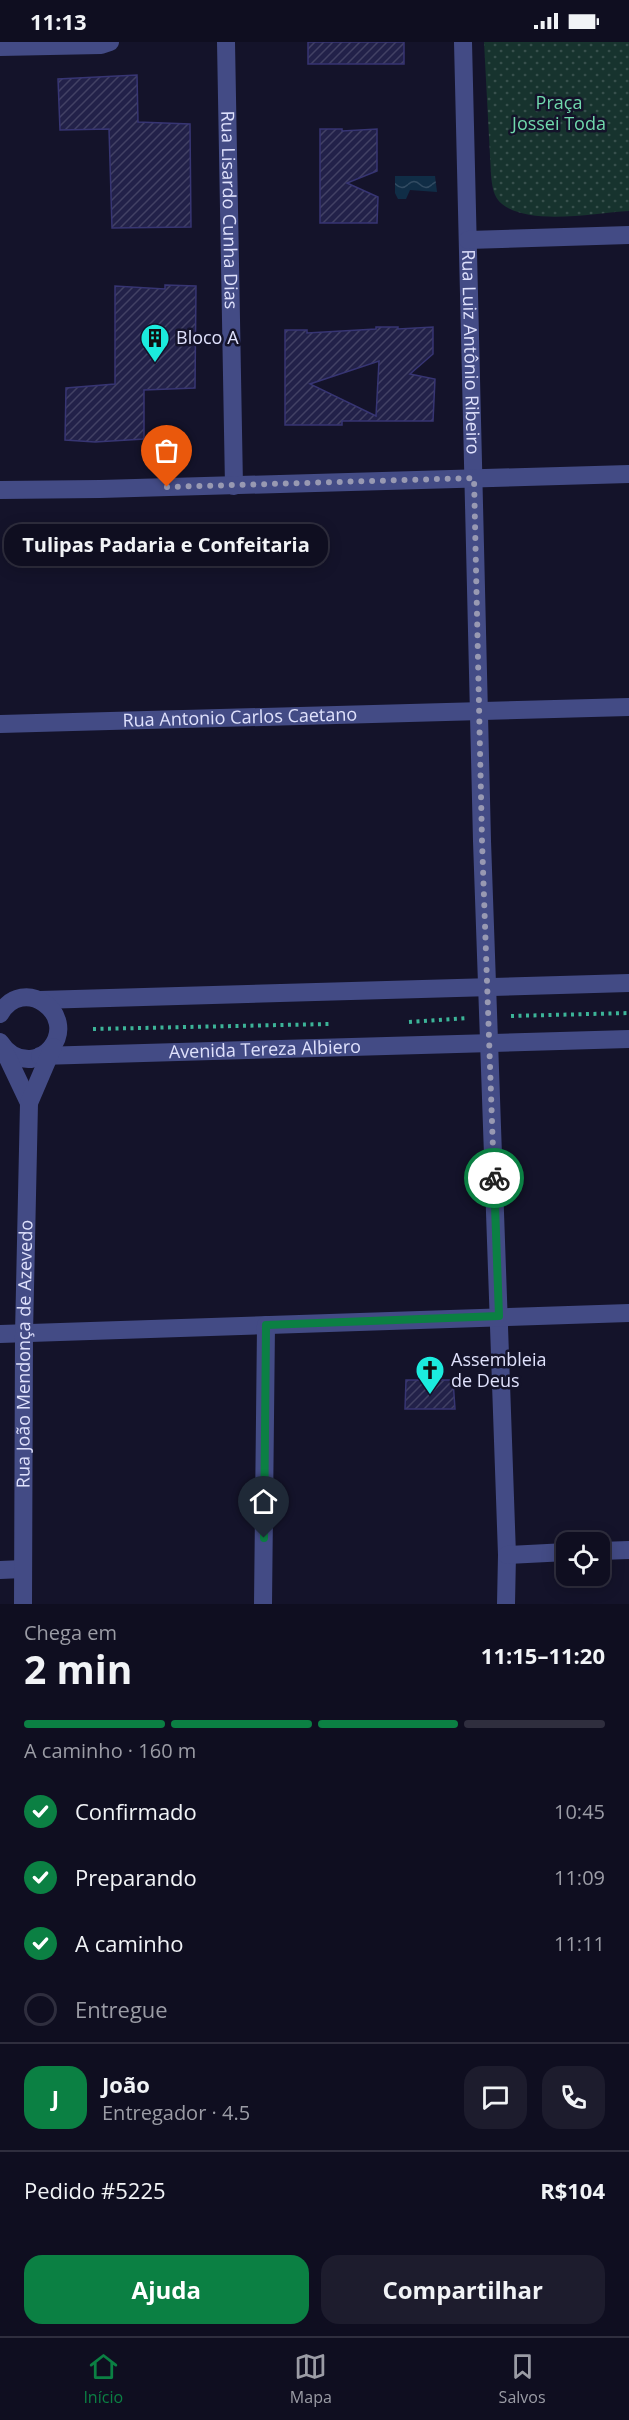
<!DOCTYPE html>
<html lang="pt">
<meta charset="utf-8">
<style>
:root{--surface:#0f0e20;--page:#1d1c2d;--text:#f1f3f6;--muted:#9b9ca5;--line:#2f2e3e;--accent:#0b8043}
body{margin:0;font-family:"Open Sans",sans-serif;background:var(--page);color:var(--text);height:100vh;display:flex;flex-direction:column;font-size:22px;white-space:nowrap}
*{box-sizing:border-box;margin:0}
p{font-size:20px;color:var(--muted)}
.icon{flex:none;width:33px;height:33px;fill:none;stroke:currentColor;stroke-width:2;stroke-linecap:round;stroke-linejoin:round}
.map{position:relative;height:1562px;overflow:hidden}
.drawer{display:flex;flex-direction:column;background:var(--surface);flex:1}
.drawer>*{flex:none}
.tools{position:absolute;left:556px;top:1490px;display:grid;gap:12px}
.tools a{display:grid;place-items:center;width:54px;height:54px;border-radius:12px;background:var(--surface);box-shadow:0 3px 15px #0003,0 0 0 2px var(--line);font-size:30px}
.pin{position:absolute;display:grid;place-items:center;width:51px;height:51px;color:#fff;margin:-62px -26px;border-radius:50% 50% 50% 0;rotate:-45deg;box-shadow:0 0 6px #0007}
.pin .icon{rotate:45deg}
.courier{position:absolute;display:grid;place-items:center;width:60px;height:60px;margin:-30px;border:4px solid #0b8043;border-radius:50%;background:#fff;color:#222;box-shadow:0 2px 8px #0007}
.bubble{position:absolute;height:42px;border-radius:18px;background:var(--surface);box-shadow:0 3px 15px #0003,0 0 0 2px var(--line);font-size:20px;font-weight:700;line-height:42px;text-align:center}
.overview em{font-style:normal;font-weight:700}
.overview div{display:flex;flex-direction:column-reverse}
.overview{display:flex;align-items:center;justify-content:space-between;height:102px;padding:0 24px}
h1{font-size:39px;font-weight:700;line-height:45px}
.bar{display:grid;grid-template-columns:repeat(4,1fr);gap:9px 6px;align-content:center;height:72px;padding:0 24px}
.bar i{height:8px;border-radius:4px;background:var(--line)}
.bar .active{background:var(--accent)}
.bar p{grid-column:span 4}
.line{display:flex;align-items:center;gap:15px;padding:0 24px;border-top:2px solid var(--line)}
.line div{flex:1}
.round{display:grid;place-items:center;flex:none;width:63px;height:63px;border-radius:18px;background:var(--page)}
ol{padding:0 24px;list-style:none}
li{display:flex;align-items:center;gap:18px;height:66px}
li p{margin-inline-start:auto}
li .icon{padding:6px;border-radius:50%;background:var(--accent);color:#fff;stroke-width:4}
li:last-child{color:var(--muted)}
li i{width:33px;height:33px;border:3px solid var(--line);border-radius:50%}
.action{display:flex;gap:12px;margin-top:auto;padding:12px 24px}
.action a{flex:1;height:69px;border-radius:18px;background:var(--accent);color:#fff;font-size:24px;font-weight:700;line-height:69px;text-align:center}
.action a+a{background:var(--page);color:var(--text)}
.status{display:flex;justify-content:space-between;align-items:center;height:42px;padding:0 30px;background:var(--surface);direction:ltr}
.status svg{height:16px;fill:currentColor}
.dock{display:flex;justify-content:space-around;align-items:center;height:84px;border-top:2px solid var(--line);background:var(--surface);font-size:16px;color:var(--muted)}
.dock a{display:grid;justify-items:center;gap:3px}
.dock .active{color:var(--accent)}
.map>svg:first-child{display:block}
.grass{fill:url(#grass-dots)}
.water{fill:url(#water-waves)}
.building{fill:url(#building-hatch);stroke:#373573;stroke-width:1.5;fill-rule:evenodd}
.lines{fill:none;stroke-linecap:round;stroke-linejoin:round}
.path{stroke:#3cb498;stroke-width:4;stroke-dasharray:3 4.5;stroke-linecap:butt}
.minor{stroke:#434b85;stroke-width:18}
.done{stroke:#9899b2;stroke-width:6;stroke-dasharray:0 10.8}
.route{stroke:#0b8043;stroke-width:8}
.labels{text-anchor:middle;stroke-width:5;stroke-linejoin:round;paint-order:stroke}
.park-label{font-size:18px;fill:#70d8ac;stroke:#14132a}
.street-label{font-size:18px;fill:#dfe1fc;stroke:#14132a}
.poi-label{font-size:18px;fill:#dfe1fc;stroke:#14132a;text-anchor:start}
</style>
<div class="status"><b>11:13</b><svg viewBox="0 0 49 12"><path d="M0 12V9h3v3zM5 12V6h3v6zM10 12V3h3v9zM15 12V0h3v12zM26 1h20v11H26zM47 4h2v5h-2z"/></svg></div>
<div class="map">
<svg width="629" height="1562" viewBox="0 0 629 1562">
<defs>
<pattern id="grass-dots" width="8" height="8" patternUnits="userSpaceOnUse" patternTransform="scale(1.5)"><rect width="8" height="8" fill="#17332e"/><path d="M2 2h.1M6 6h.1" fill="none" stroke="#38504d" stroke-width="1.8" stroke-linecap="round"/></pattern>
<pattern id="water-waves" width="16" height="10" patternUnits="userSpaceOnUse" patternTransform="scale(1.5)"><rect width="16" height="10" fill="#102d46"/><path d="M0 5q4-4 8 0t8 0" fill="none" stroke="#324b62"/></pattern>
<pattern id="building-hatch" width="6" height="6" patternUnits="userSpaceOnUse" patternTransform="scale(1.5)"><rect width="6" height="6" fill="#222149"/><path d="M-1 1l2-2M0 6l6-6M5 7l2-2" fill="none" stroke="#424164"/></pattern>
</defs>
<rect width="100%" height="100%" fill="#14132a"/>
<path class="grass" d="M 484,0 L 629,0 L 629,169 C 595,171 529,184 502,162 C 493,155 492,143 491,133 Z"/>
<path class="water" d="M 395,134 L 435,134 L 437,150 L 410,148 L 406,157 L 398,157 L 395,151 Z"/>
<path class="building" d="M 308,0 L 404,0 L 404,22 L 308,22 Z
M 137,33 L 138,80 L 190,82 L 191,185 L 112,186 L 109,87 L 60,88 L 58,37 Z
M 320,87 L 342,87 L 342,89 L 377,87 L 377,129 L 347,141 L 378,155 L 377,181 L 320,181 Z
M 165,243 L 196,244 L 195,346 L 144,348 L 144,397 L 95,400 L 65,398 L 66,346 L 115,342 L 115,244 L 165,247 Z
M 376,285 L 398,285 L 398,287 L 433,285 L 433,312 L 410,332 L 435,337 L 433,379 L 342,379 L 342,383 L 285,383 L 285,288 L 307,288 L 307,291 L 376,287 ZM 379,319 L 376,374 L 310,342 Z
M 406,1338 L 453,1338 L 455,1367 L 405,1367 Z"/>
<g class="lines">
<path class="path" d="M 511,974 L 629,971
M 409,980 L 467,976
M 93,987 L 329,982"/>
<g class="minor">
<path id="s1" d="M 226,0 L 234,444"/>
<path id="s2" d="M 463,0 L 482,799 L 507,1513 L 506,1562"/>
<path d="M 0,5 L 101,3 L 110,0"/>
<path d="M 468,198 L 629,193"/>
<path d="M 0,448 L 100,447 L 629,432"/>
<path id="s3" d="M 0,682 L 629,665"/>
<path d="M 40,958 L 629,941"/>
<path d="M 0,972 C 23,932 78,972 51,1006 C 46,1012 39,1016 31,1017 C 17,1018 7,1011 0,1000"/>
<path d="M 3,1006 L 29,1061"/>
<path id="s4" d="M 40,1014 L 629,997"/>
<path d="M 0,1292 L 629,1271"/>
<path d="M 600,1509 L 629,1508"/>
<path d="M 507,1513 L 567,1510"/>
<path d="M 0,1528 L 23,1527"/>
<path id="s5" d="M 23,1562 L 24,1292 L 29,1061 L 53,1005"/>
<path d="M 263,1562 L 266,1283"/>
</g>
</g>
<g class="lines">
<path class="done" d="M 167,445 L 474,436 L 482,799 L 494,1136"/>
<path class="route" d="M 264,1496 L 266,1283 L 499,1274 L 494,1136"/>
</g>
<defs>
<g id="building-pin" transform="scale(1.5)"><path d="M0 17L-7.5 6A9.5 9.5 0 1 1 7.5 6Z" fill="#1becde" stroke="#14132a"/><path d="M-4-6H4V6H1V3H-1V6H-4ZM-2.5-4.3h1.7v1.8h-1.7ZM.8-4.3h1.7v1.8H.8ZM-2.5-1h1.7V.8h-1.7ZM.8-1h1.7V.8H.8Z" fill="#111"/></g>
<g id="church-pin" transform="scale(1.5)"><path d="M0 17L-7.5 6A9.5 9.5 0 1 1 7.5 6Z" fill="#1becde" stroke="#14132a"/><path d="M-1.2-6h2.4v3.5h3.3v2.4h-3.3V6h-2.4V-.1h-3.3v-2.4h3.3Z" fill="#111"/></g>
</defs>
<g fill-rule="evenodd">
<use href="#building-pin" x="155" y="296"/>
<use href="#church-pin" x="430" y="1328"/>
</g>
<g class="labels">
<g class="park-label">
<text x="559" y="67">Praça<tspan x="559" dy="21">Jossei Toda</tspan></text>
</g>
<g class="street-label">
<text dy="6" stroke="none"><textPath href="#s1" startOffset="168">Rua Lisardo Cunha Dias</textPath></text>
<text dy="6" stroke="none"><textPath href="#s2" startOffset="310">Rua Luiz Antônio Ribeiro</textPath></text>
<text dy="6" stroke="none"><textPath href="#s3" startOffset="240">Rua Antonio Carlos Caetano</textPath></text>
<text dy="6" stroke="none"><textPath href="#s4" startOffset="225">Avenida Tereza Albiero</textPath></text>
<text dy="6" stroke="none"><textPath href="#s5" startOffset="250">Rua João Mendonça de Azevedo</textPath></text>
</g>
<g class="poi-label">
<text x="176" y="302">Bloco A</text>
<text x="451" y="1324">Assembleia<tspan x="451" dy="21">de Deus</tspan></text>
</g>
</g>
</svg>
<div class="tools">
<a><svg class="icon" aria-label="locate" viewBox="0 0 24 24"><circle cx="12" cy="12" r="6"/><path d="M12 2v4M12 18v4M2 12h4M18 12h4"/></svg></a>
</div>
<div class="pin" style="left:167px;top:445px;background:#ea580c"><svg class="icon" aria-label="bag" viewBox="0 0 24 24"><path d="M5 8h14l-1 12H6zM9 8a3 3 0 0 1 6 0"/></svg></div>
<div class="pin" style="left:264px;top:1496px;background:#1f2937"><svg class="icon" aria-label="home" viewBox="0 0 24 24"><path d="M3 11l9-7 9 7M6 9v11h12V9"/></svg></div>
<div class="courier" style="left:494px;top:1136px"><svg class="icon" aria-label="bike" viewBox="0 0 24 24"><circle cx="6" cy="16" r="4"/><circle cx="18" cy="16" r="4"/><path d="M6 16l4-8h5l3 8M10 8l3 8H6M13 5h3"/></svg></div>
<div class="bubble" style="left:4px;top:482px;width:324px">Tulipas Padaria e Confeitaria</div>
</div>
<section class="drawer">
<div class="overview"><div><h1>2 min</h1><p>Chega em</p></div><em>11:15–11:20</em></div>
<div class="bar"><i class="active"></i><i class="active"></i><i class="active"></i><i></i><p>A caminho · 160 m</p></div>
<ol>
<li><svg class="icon" aria-label="check" viewBox="0 0 24 24"><path d="M5 12l5 5 9-10"/></svg>Confirmado<p>10:45</p></li>
<li><svg class="icon" aria-label="check" viewBox="0 0 24 24"><path d="M5 12l5 5 9-10"/></svg>Preparando<p>11:09</p></li>
<li><svg class="icon" aria-label="check" viewBox="0 0 24 24"><path d="M5 12l5 5 9-10"/></svg>A caminho<p>11:11</p></li>
<li><i></i>Entregue</li>
</ol>
<div class="line" style="height:108px"><b class="round" style="background:var(--accent);color:#fff">J</b><div><b>João</b><p>Entregador · 4.5</p></div><a class="round"><svg class="icon" aria-label="chat" viewBox="0 0 24 24"><path d="M4 5h16v11H9l-5 4z"/></svg></a><a class="round"><svg class="icon" aria-label="phone" viewBox="0 0 24 24"><path d="M5 4h4l2 5-3 2q2 4 5 5l2-3 5 2v4C11 20 4 13 5 4z"/></svg></a></div>
<div class="line" style="height:78px"><div>Pedido #5225</div><b>R$104</b></div>
<div class="action"><a>Ajuda</a><a>Compartilhar</a></div>
</section>
<nav class="dock">
<a class="active"><svg class="icon" aria-label="home" viewBox="0 0 24 24"><path d="M3 11l9-7 9 7M6 9v11h12V9"/></svg>Início</a>
<a><svg class="icon" aria-label="map" viewBox="0 0 24 24"><path d="M3 6l6-2 6 2 6-2v14l-6 2-6-2-6 2zM9 4v14M15 6v14"/></svg>Mapa</a>
<a><svg class="icon" aria-label="saved" viewBox="0 0 24 24"><path d="M7 4h10v16l-5-4-5 4z"/></svg>Salvos</a>
</nav>
